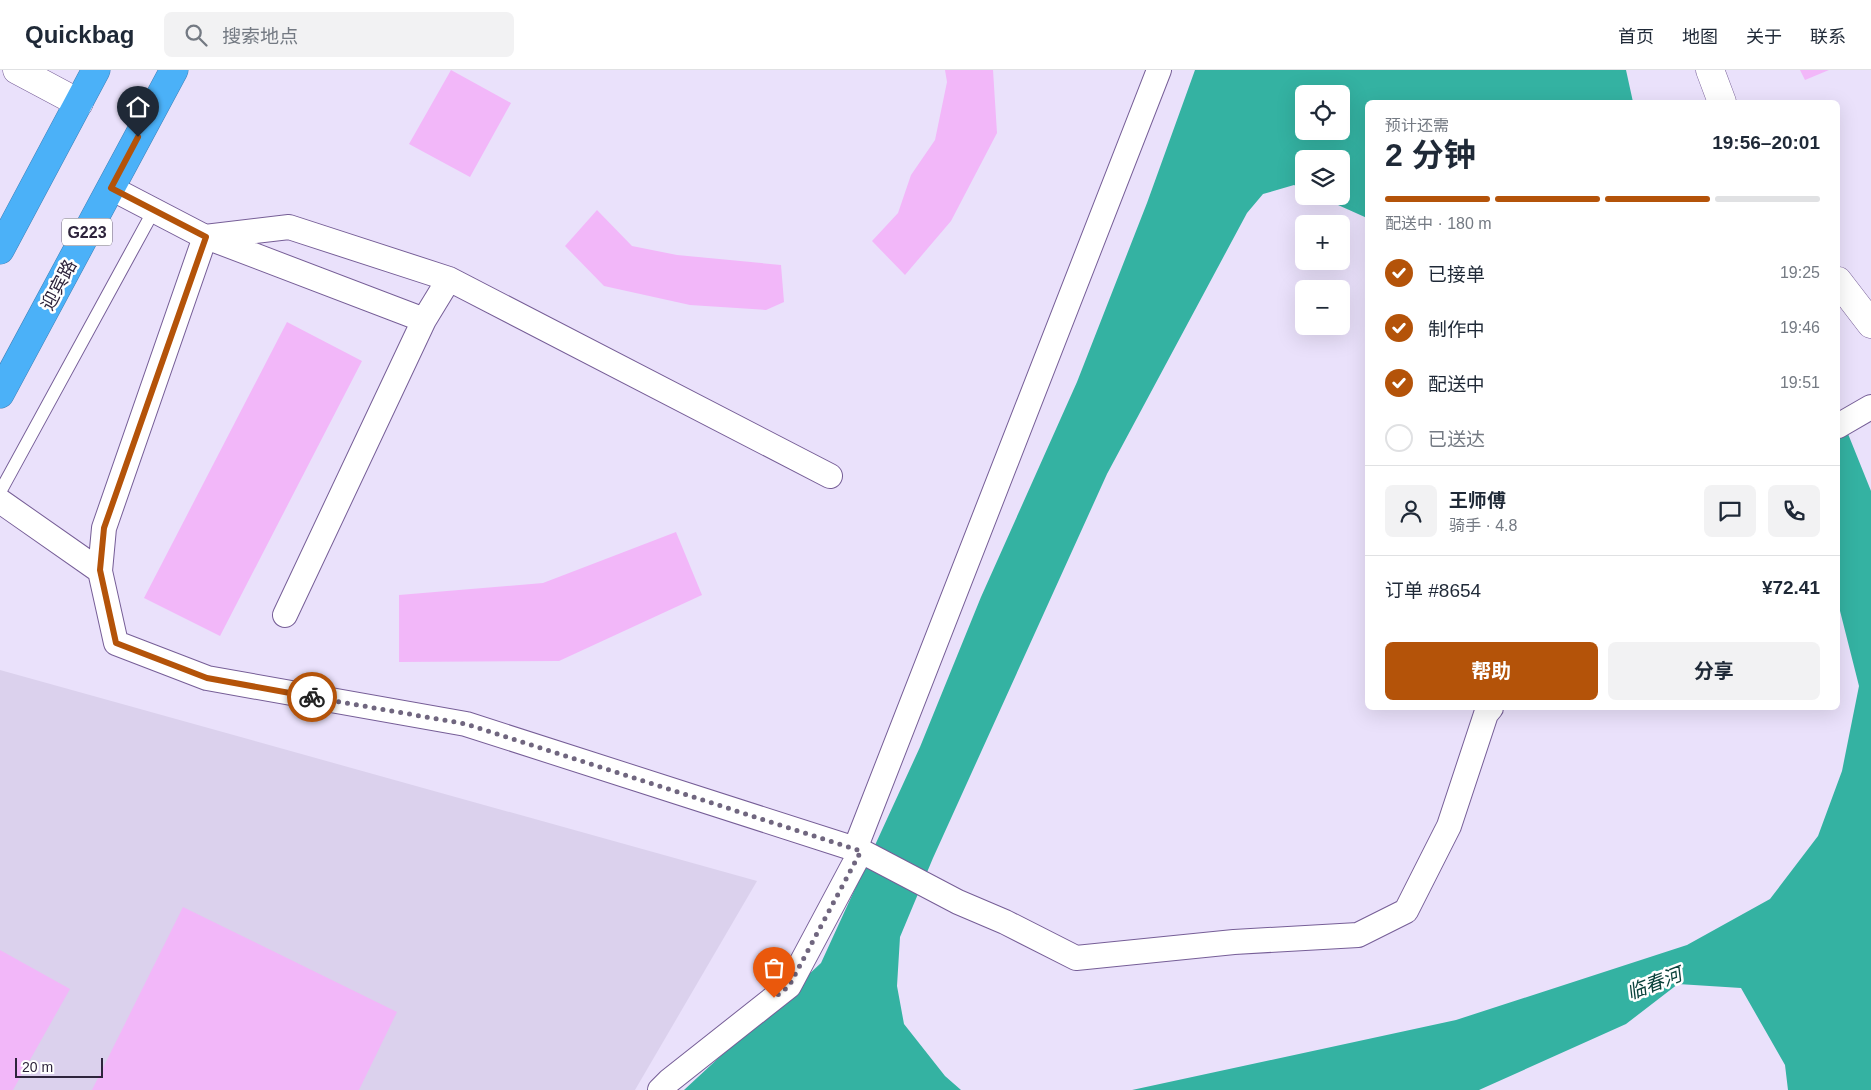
<!DOCTYPE html>
<html lang="zh">
<meta charset="utf-8">
<style>
:root{--surface:#fff;--page:#f2f2f3;--text:#1f2937;--muted:#747a83;--line:#e0e1e3;--accent:#b45309}
body{margin:0;font-family:Helvetica,"Noto Sans SC",sans-serif;background:var(--page);color:var(--text);height:100vh;display:flex;flex-direction:column;font-size:19px;white-space:nowrap}
*{box-sizing:border-box;margin:0}
p{font-size:16px;color:var(--muted)}
.icon{flex:none;width:28px;height:28px;fill:none;stroke:currentColor;stroke-width:2;stroke-linecap:round;stroke-linejoin:round}
.map{position:relative;flex:1;overflow:hidden}
.drawer{position:absolute;left:1365px;top:30px;width:475px;height:610px;display:flex;flex-direction:column;background:var(--surface);border-radius:8px;box-shadow:0 5px 20px #0002}
.drawer>*{flex:none}
.buttons{position:absolute;left:1295px;top:15px;display:grid;gap:10px}
.buttons a{display:grid;place-items:center;width:55px;height:55px;border-radius:8px;background:var(--surface);box-shadow:0 5px 20px #0002;font-size:25px}
.scale{position:absolute;left:15px;bottom:12px;width:88px;box-sizing:border-box;padding-left:5px;border:2px solid #2e243c;border-top:0;font-size:14px;line-height:18px;white-space:nowrap;color:#2e243c;-webkit-text-stroke:4px #fff;paint-order:stroke}
.pin{position:absolute;display:grid;place-items:center;width:42px;height:42px;color:#fff;margin:-51px -21px;border-radius:50% 50% 50% 0;rotate:-45deg;box-shadow:0 0 5px #0007}
.pin .icon{rotate:45deg}
.courier{position:absolute;display:grid;place-items:center;width:50px;height:50px;margin:-25px;border:4px solid #b45309;border-radius:50%;background:#fff;color:#222;box-shadow:0 1px 6px #0007}
.head em{font-style:normal;font-weight:700}
.head div{display:flex;flex-direction:column-reverse}
.head{display:flex;align-items:center;justify-content:space-between;height:85px;padding:0 20px}
h1{font-size:32px;font-weight:700;line-height:38px}
.bar{display:grid;grid-template-columns:repeat(4,1fr);gap:8px 5px;align-content:center;height:60px;padding:0 20px}
.bar i{height:6px;border-radius:4px;background:var(--line)}
.bar .current{background:var(--accent)}
.bar p{grid-column:span 4}
.line{display:flex;align-items:center;gap:12px;padding:0 20px;border-top:1px solid var(--line)}
.line div{flex:1}
.round{display:grid;place-items:center;flex:none;width:52px;height:52px;border-radius:8px;background:var(--page)}
ol{padding:0 20px;list-style:none}
li{display:flex;align-items:center;gap:15px;height:55px}
li p{margin-inline-start:auto}
li .icon{padding:5px;border-radius:50%;background:var(--accent);color:#fff;stroke-width:4}
li:last-child{color:var(--muted)}
li i{width:28px;height:28px;border:2px solid var(--line);border-radius:50%}
.action{display:flex;gap:10px;margin-top:auto;padding:10px 20px}
.action a{flex:1;height:58px;border-radius:8px;background:var(--accent);color:#fff;font-size:20px;font-weight:700;line-height:58px;text-align:center}
.action a+a{background:var(--page);color:var(--text)}
header{display:flex;align-items:center;gap:30px;box-sizing:border-box;height:70px;padding:0 25px;background:var(--surface);border-bottom:1px solid var(--line)}
header strong{font-size:24px}
nav{display:flex;gap:28px;margin-inline-start:auto;font-size:18px}
.search{width:350px;height:45px;background:var(--page);display:flex;align-items:center;gap:12px;box-sizing:border-box;padding:0 18px;border-radius:8px;color:var(--muted);font-size:19px}
.map>svg:first-child{display:block}
.built{fill:#dbd1ed}
.water{fill:#34b2a2;fill-rule:evenodd}
.building{fill:#f2b7f9}
.lines{fill:none;stroke-linecap:round;stroke-linejoin:round}
.lane-casing{stroke:#765e97;stroke-width:14}
.street-casing{stroke:#765e97;stroke-width:26}
.secondary-casing{stroke:#765e97;stroke-width:29}
.highway-casing{stroke:#4180b6;stroke-width:29}
.lane{stroke:#fff;stroke-width:12}
.street{stroke:#fff;stroke-width:24}
.secondary{stroke:#fff;stroke-width:28}
.highway{stroke:#4bb1f8;stroke-width:28}
.done{stroke:#70667f;stroke-width:5;stroke-dasharray:0 9}
.route{stroke:#b45309;stroke-width:6}
.labels{text-anchor:middle;stroke-width:5;stroke-linejoin:round;paint-order:stroke}
.shield{fill:#fff;stroke:#6d6676;stroke-width:1}
.shield-label{font-size:16px;font-weight:bold;fill:#2e243c}
.street-label{font-size:18px;fill:#2e243c;stroke:#fff}
.water-label{font-size:19px;font-style:italic;fill:#0a423b;stroke:#fff}
</style>
<header>
<strong>Quickbag</strong>
<div class="search"><svg class="icon" aria-label="search" viewBox="0 0 24 24"><circle cx="10" cy="10" r="6"/><path d="M15 15l6 6"/></svg>搜索地点</div>
<nav><a>首页</a><a>地图</a><a>关于</a><a>联系</a></nav>
</header>
<div class="map">
<svg width="1871" height="1020" viewBox="0 0 1871 1020">
<rect width="100%" height="100%" fill="#eae1fb"/>
<path class="built" d="M 0,600 L 757,811 L 635,1020 L 0,1020 Z"/>
<path class="water" d="M 1195,0 L 1626,0 L 1633,32 L 1368,32 L 1367,148 L 1318,126 L 1341,126 L 1341,89 L 1304,89 L 1304,120 L 1294,115 L 1263,124 L 1247,143 L 1107,404 L 933,788 L 900,867 L 897,916 L 904,954 L 945,1006 L 961,1020 L 684,1020 L 821,893 L 920,677 L 981,527 L 1077,312 L 1147,133 ZM 1304,24 L 1341,24 L 1341,61 L 1304,61 Z
M 1838,339 L 1871,421 L 1871,1020 L 1788,1020 L 1785,995 L 1741,918 L 1678,914 L 1626,954 L 1479,1020 L 1132,1020 L 1456,950 L 1687,875 L 1770,829 L 1818,766 L 1842,701 L 1859,616 L 1838,533 Z"/>
<path class="building" d="M 451,0 L 511,33 L 470,107 L 409,74 Z
M 945,0 L 993,0 L 997,63 L 951,151 L 905,205 L 872,171 L 898,143 L 911,105 L 935,70 L 947,12 Z
M 1800,0 L 1829,0 L 1805,10 Z
M 597,140 L 632,176 L 677,185 L 781,195 L 784,232 L 766,240 L 690,235 L 604,216 L 565,176 Z
M 287,252 L 362,291 L 220,566 L 144,528 Z
M 676,462 L 702,525 L 559,591 L 399,592 L 399,525 L 543,513 Z
M 183,837 L 397,942 L 359,1020 L 92,1020 Z
M 0,880 L 70,919 L 13,1020 L 0,1020 Z"/>
<g class="lines">
<g class="lane-casing">
<path id="lane" d="M 0,422 L 154,140"/>
</g>
<g class="street-casing">
<path id="street" d="M 1159,0 L 855,779 L 861,781 L 958,832 L 1005,852 L 1076,888 L 1234,872 L 1358,865 L 1406,841 L 1449,756 L 1486,644 L 1491,638
M 111,118 L 205,167 L 104,458 L 100,501 L 116,573 L 207,608 L 466,654 L 855,779
M 205,167 L 289,157 L 449,209 L 830,406
M 209,168 L 424,250 L 285,545
M 424,250 L 449,209
M 1838,356 L 1871,337
M 0,431 L 100,501
M 660,1020 L 669,1011 L 789,916 L 861,781"/>
</g>
<g class="secondary-casing">
<path id="secondary" d="M 17,0 L 79,33
M 1710,0 L 1722,32
M 1838,211 L 1871,254"/>
</g>
<g class="highway-casing">
<path id="highway" d="M 0,180 L 96,0
M 0,324 L 174,0"/>
</g>
<use href="#lane" class="lane"/>
<use href="#street" class="street"/>
<use href="#secondary" class="secondary"/>
<use href="#highway" class="highway"/>
</g>
<g class="lines">
<path class="done" d="M 312,627 L 466,654 L 861,781 L 789,916 L 774,928"/>
<path class="route" d="M 138,67 L 111,118 L 206,167 L 104,458 L 100,500 L 116,573 L 207,608 L 312,627"/>
</g>
<g class="labels">
<rect class="shield" x="62" y="148.5" width="50" height="27" rx="4"/>
<g class="shield-label">
<text x="87" y="168">G223</text>
</g>
<g class="street-label">
<text transform="translate(59 215) rotate(-62)" y="6">迎宾路</text>
</g>
<g class="water-label">
<text transform="translate(1654 913) rotate(-21)" y="7">临春河</text>
</g>
</g>
</svg>
<div class="buttons">
<a><svg class="icon" aria-label="locate" viewBox="0 0 24 24"><circle cx="12" cy="12" r="6"/><path d="M12 2v4M12 18v4M2 12h4M18 12h4"/></svg></a>
<a><svg class="icon" aria-label="layers" viewBox="0 0 24 24"><path d="M12 4l9 5-9 5-9-5zM3 14l9 5 9-5"/></svg></a>
<a>+</a>
<a>−</a>
</div>
<div class="scale">20 m</div>
<div class="pin" style="left:774px;top:928px;background:#ea580c"><svg class="icon" aria-label="bag" viewBox="0 0 24 24"><path d="M5 8h14l-1 12H6zM9 8a3 3 0 0 1 6 0"/></svg></div>
<div class="pin" style="left:138px;top:67px;background:#1f2937"><svg class="icon" aria-label="home" viewBox="0 0 24 24"><path d="M3 11l9-7 9 7M6 9v11h12V9"/></svg></div>
<div class="courier" style="left:312px;top:627px"><svg class="icon" aria-label="bike" viewBox="0 0 24 24"><circle cx="6" cy="16" r="4"/><circle cx="18" cy="16" r="4"/><path d="M6 16l4-8h5l3 8M10 8l3 8H6M13 5h3"/></svg></div>
<section class="drawer">
<div class="head"><div><h1>2 分钟</h1><p>预计还需</p></div><em>19:56–20:01</em></div>
<div class="bar"><i class="current"></i><i class="current"></i><i class="current"></i><i></i><p>配送中 · 180 m</p></div>
<ol>
<li><svg class="icon" aria-label="check" viewBox="0 0 24 24"><path d="M5 12l5 5 9-10"/></svg>已接单<p>19:25</p></li>
<li><svg class="icon" aria-label="check" viewBox="0 0 24 24"><path d="M5 12l5 5 9-10"/></svg>制作中<p>19:46</p></li>
<li><svg class="icon" aria-label="check" viewBox="0 0 24 24"><path d="M5 12l5 5 9-10"/></svg>配送中<p>19:51</p></li>
<li><i></i>已送达</li>
</ol>
<div class="line" style="height:90px"><a class="round"><svg class="icon" aria-label="person" viewBox="0 0 24 24"><circle cx="12" cy="8" r="4"/><path d="M4 21q1-7 8-7t8 7"/></svg></a><div><b>王师傅</b><p>骑手 · 4.8</p></div><a class="round"><svg class="icon" aria-label="chat" viewBox="0 0 24 24"><path d="M4 5h16v11H9l-5 4z"/></svg></a><a class="round"><svg class="icon" aria-label="phone" viewBox="0 0 24 24"><path d="M5 4h4l2 5-3 2q2 4 5 5l2-3 5 2v4C11 20 4 13 5 4z"/></svg></a></div>
<div class="line" style="height:65px"><div>订单 #8654</div><b>¥72.41</b></div>
<div class="action"><a>帮助</a><a>分享</a></div>
</section>
</div>
